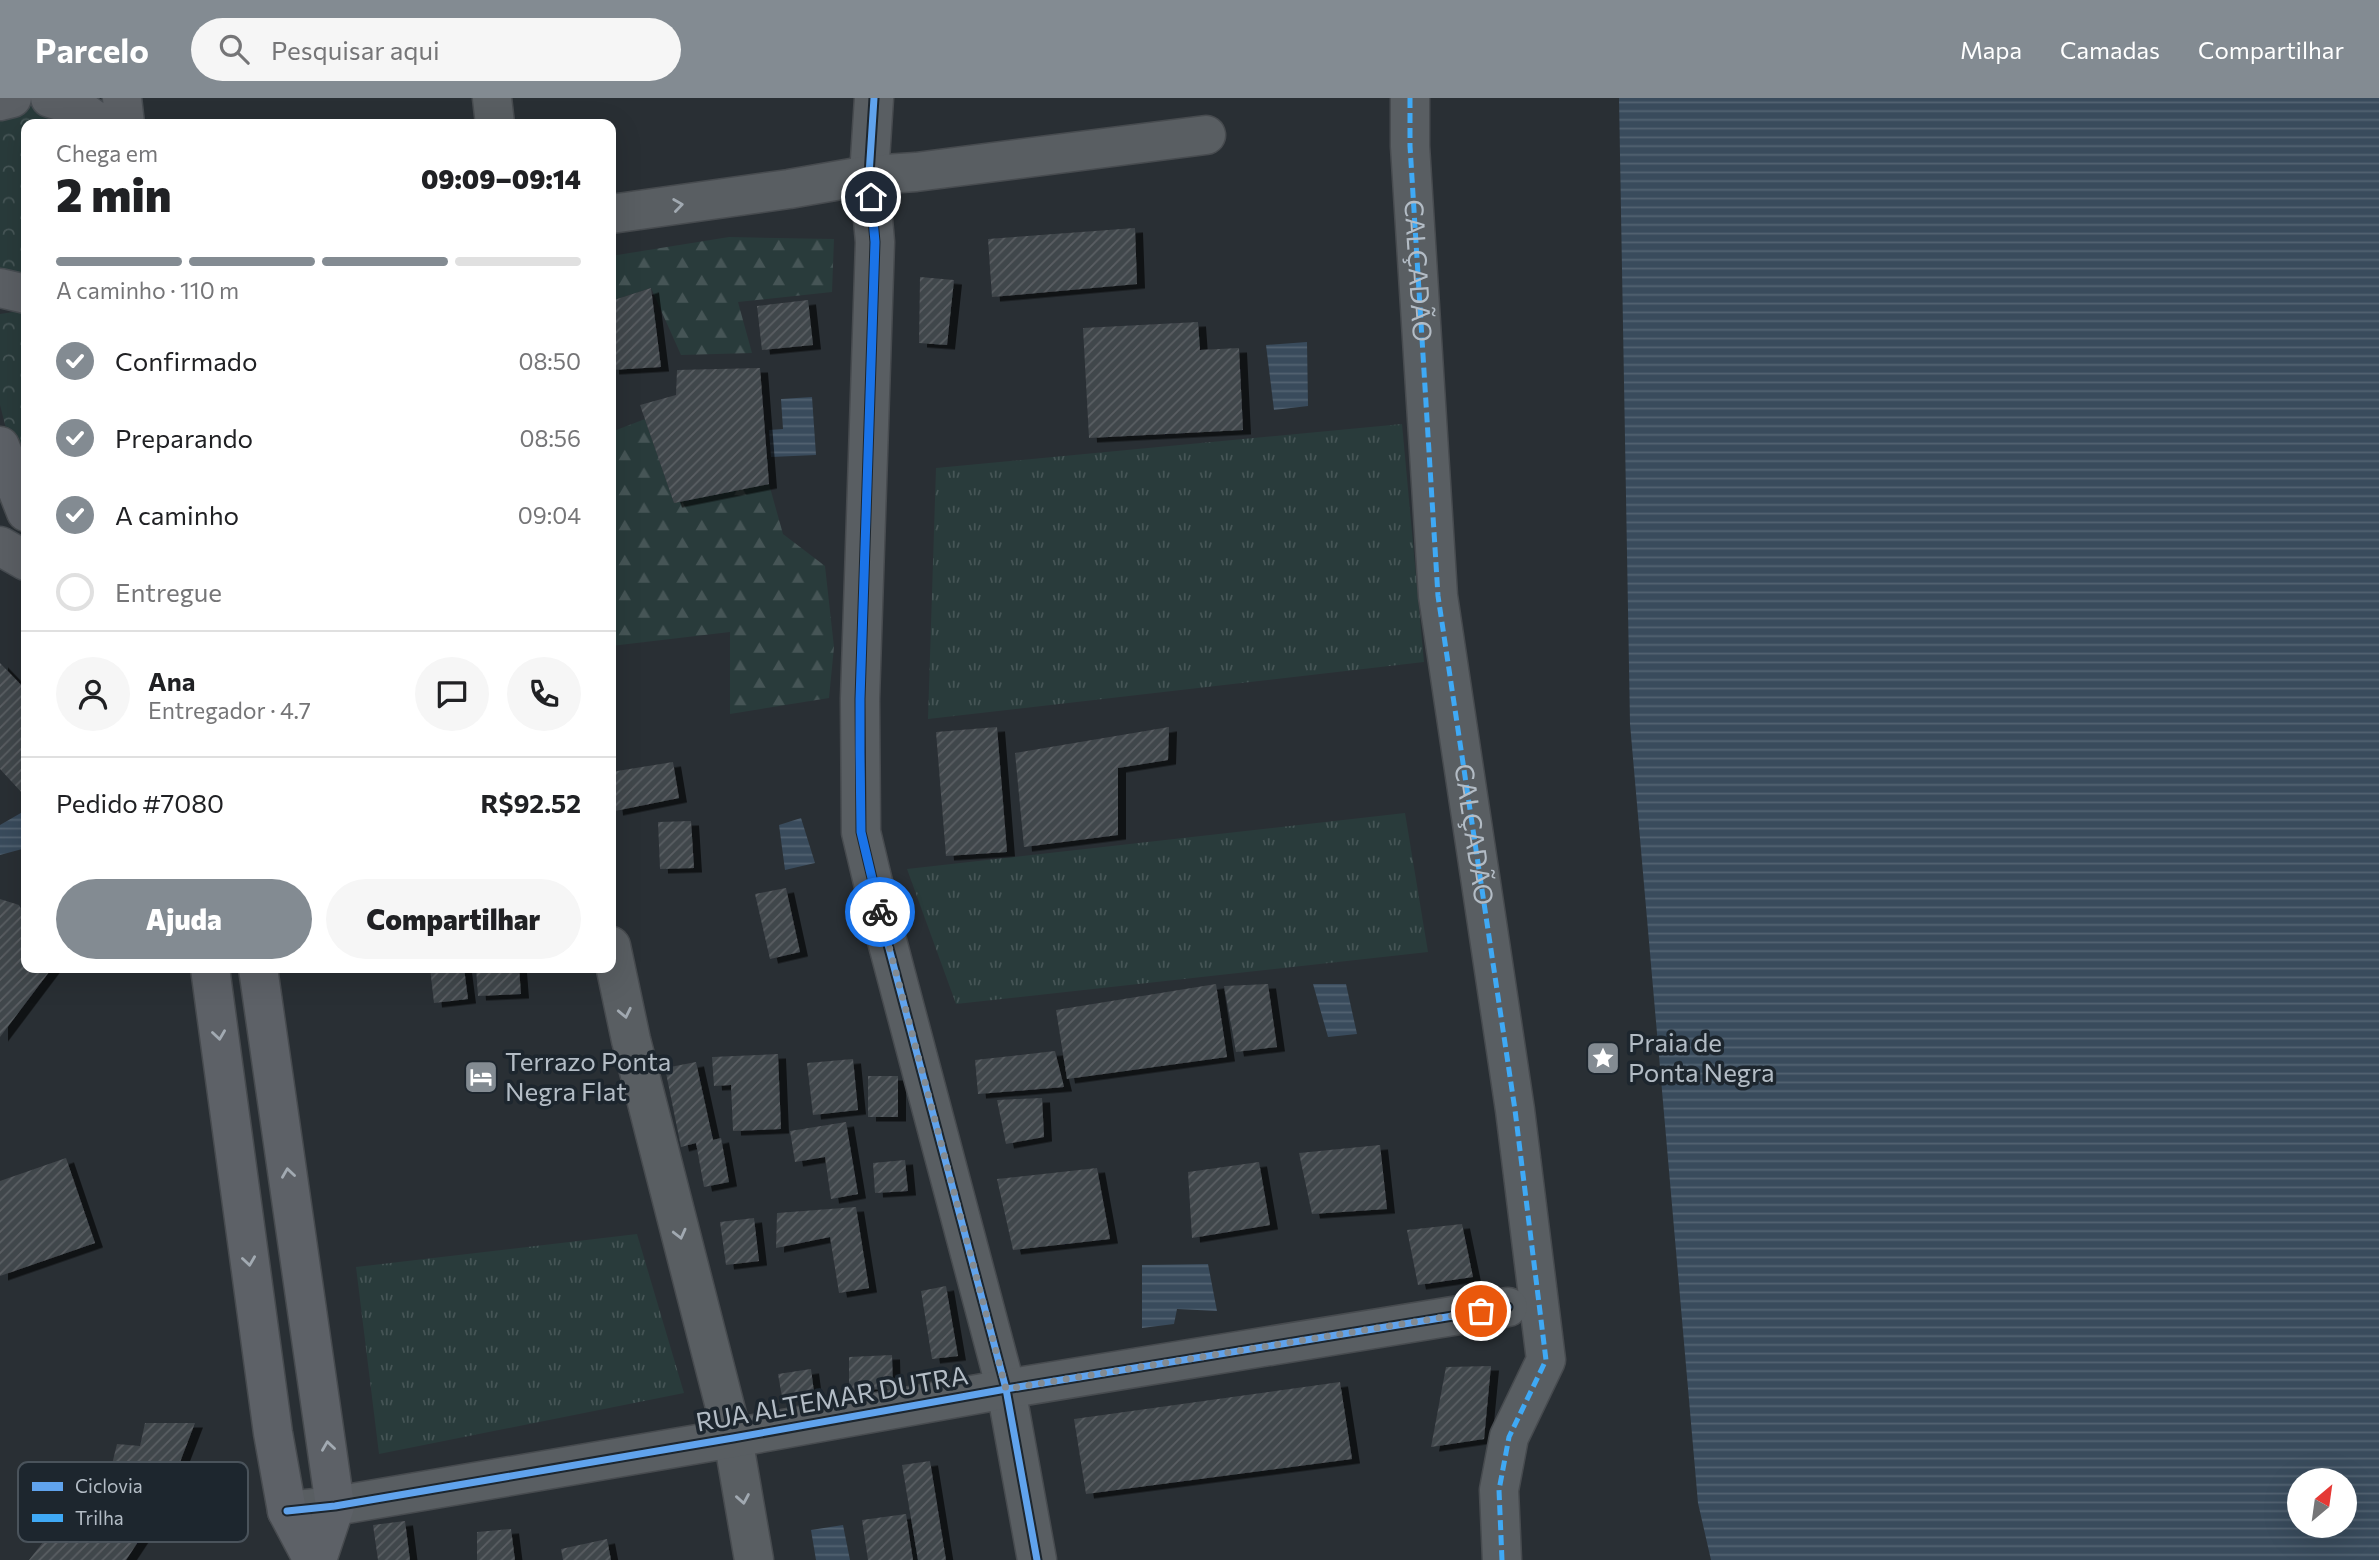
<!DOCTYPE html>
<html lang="pt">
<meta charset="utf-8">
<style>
:root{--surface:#fff;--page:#f6f6f6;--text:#202124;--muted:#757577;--line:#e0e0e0;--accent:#838b92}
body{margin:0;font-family:Commissioner,sans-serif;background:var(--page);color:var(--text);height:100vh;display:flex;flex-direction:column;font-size:26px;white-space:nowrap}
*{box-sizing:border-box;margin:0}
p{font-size:23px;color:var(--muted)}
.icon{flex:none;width:38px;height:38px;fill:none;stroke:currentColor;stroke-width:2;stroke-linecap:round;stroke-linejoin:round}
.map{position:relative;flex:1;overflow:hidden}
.drawer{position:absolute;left:21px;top:21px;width:595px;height:854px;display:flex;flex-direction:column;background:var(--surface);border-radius:14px;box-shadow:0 7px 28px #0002}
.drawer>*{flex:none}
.needle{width:46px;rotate:29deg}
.controls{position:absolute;left:2287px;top:1370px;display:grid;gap:14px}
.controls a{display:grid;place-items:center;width:70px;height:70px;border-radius:50%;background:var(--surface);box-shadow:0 7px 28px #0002;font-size:35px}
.pin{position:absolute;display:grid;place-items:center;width:60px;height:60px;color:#fff;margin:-30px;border:4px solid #fff;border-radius:50%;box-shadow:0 2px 7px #0007}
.courier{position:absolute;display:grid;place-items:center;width:70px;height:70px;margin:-35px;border:5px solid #1a73e8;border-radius:50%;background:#fff;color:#222;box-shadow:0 2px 9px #0007}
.headline em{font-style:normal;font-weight:800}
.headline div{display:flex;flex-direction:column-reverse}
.headline{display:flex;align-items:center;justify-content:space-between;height:119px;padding:0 35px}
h1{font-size:46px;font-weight:800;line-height:52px}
.bar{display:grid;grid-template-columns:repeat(4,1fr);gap:10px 7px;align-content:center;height:84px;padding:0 35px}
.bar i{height:9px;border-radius:5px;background:var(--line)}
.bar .on{background:var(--accent)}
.bar p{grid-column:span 4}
.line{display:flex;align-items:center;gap:18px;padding:0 35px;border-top:2px solid var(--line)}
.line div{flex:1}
.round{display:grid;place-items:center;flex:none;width:74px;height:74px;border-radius:37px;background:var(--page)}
ol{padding:0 35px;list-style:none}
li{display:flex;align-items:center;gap:21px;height:77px}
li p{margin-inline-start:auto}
li .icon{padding:7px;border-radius:50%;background:var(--accent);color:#fff;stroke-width:4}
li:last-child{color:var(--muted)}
li i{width:38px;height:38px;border:4px solid var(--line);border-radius:50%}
.cta{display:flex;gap:14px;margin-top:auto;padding:14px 35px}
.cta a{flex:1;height:80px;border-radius:42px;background:var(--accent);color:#fff;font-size:28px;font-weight:800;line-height:80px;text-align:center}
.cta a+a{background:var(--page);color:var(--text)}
header{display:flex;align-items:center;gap:42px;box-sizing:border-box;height:98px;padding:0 35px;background:var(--accent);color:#fff}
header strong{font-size:33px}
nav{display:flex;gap:38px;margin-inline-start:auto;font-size:24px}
.search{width:490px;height:63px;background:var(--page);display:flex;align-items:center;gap:18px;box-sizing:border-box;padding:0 24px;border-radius:38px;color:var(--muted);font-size:26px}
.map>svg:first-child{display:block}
.grass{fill:url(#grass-tufts)}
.forest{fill:url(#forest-firs)}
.park{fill:url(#park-crowns)}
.water{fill:url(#water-rules);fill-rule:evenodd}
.building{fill:url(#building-hatch);filter:url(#shadow)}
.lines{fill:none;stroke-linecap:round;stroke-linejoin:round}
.street-casing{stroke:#474b4f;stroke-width:41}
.secondary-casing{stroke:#474b4f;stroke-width:41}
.primary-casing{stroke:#474c51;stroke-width:41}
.street{stroke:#595e62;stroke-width:38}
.secondary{stroke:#5d6167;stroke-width:38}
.primary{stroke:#5b5f64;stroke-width:38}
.quiet{stroke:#3fa9f5;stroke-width:5;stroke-dasharray:10 5;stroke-linecap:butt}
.cycleway-casing{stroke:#1d262e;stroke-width:11}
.cycleway{stroke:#60a3ed;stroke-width:7}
.oneway{stroke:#a1a9b1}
.oneway2{stroke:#a2aab2}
.done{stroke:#838b92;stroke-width:7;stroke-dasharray:0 12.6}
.route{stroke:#1a73e8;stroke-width:9}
.labels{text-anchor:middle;stroke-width:7;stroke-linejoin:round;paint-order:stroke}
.street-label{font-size:26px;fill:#b3bcc5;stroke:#1d262e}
.poi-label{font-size:26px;fill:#b3bcc5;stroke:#1d262e;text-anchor:start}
.key{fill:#1d262e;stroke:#4a535b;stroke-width:2}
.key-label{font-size:19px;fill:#b3bcc5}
</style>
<header>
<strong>Parcelo</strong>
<div class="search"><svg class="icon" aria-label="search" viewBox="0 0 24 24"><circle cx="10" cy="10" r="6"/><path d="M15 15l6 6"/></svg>Pesquisar aqui</div>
<nav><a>Mapa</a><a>Camadas</a><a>Compartilhar</a></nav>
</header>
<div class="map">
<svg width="2379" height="1462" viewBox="0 0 2379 1462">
<defs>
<pattern id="grass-tufts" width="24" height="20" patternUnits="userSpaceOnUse" patternTransform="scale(1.75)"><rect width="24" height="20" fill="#293b3b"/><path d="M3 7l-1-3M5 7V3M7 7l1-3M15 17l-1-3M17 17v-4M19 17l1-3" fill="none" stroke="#465556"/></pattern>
<pattern id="forest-firs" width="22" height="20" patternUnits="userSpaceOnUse" patternTransform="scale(1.75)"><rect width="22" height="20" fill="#293b3b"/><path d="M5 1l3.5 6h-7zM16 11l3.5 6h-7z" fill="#465556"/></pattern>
<pattern id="park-crowns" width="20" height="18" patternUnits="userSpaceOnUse" patternTransform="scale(1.75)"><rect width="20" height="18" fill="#293b3b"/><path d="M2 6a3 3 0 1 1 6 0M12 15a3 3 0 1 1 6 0" fill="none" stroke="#465556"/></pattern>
<pattern id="water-rules" width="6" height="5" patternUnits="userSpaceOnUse" patternTransform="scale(1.75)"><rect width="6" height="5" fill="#394b5c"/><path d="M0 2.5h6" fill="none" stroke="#536372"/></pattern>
<pattern id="building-hatch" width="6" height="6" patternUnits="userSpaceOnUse" patternTransform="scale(1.75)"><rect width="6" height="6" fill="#41464b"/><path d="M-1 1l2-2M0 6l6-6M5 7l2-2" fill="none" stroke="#5a5f63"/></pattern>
<filter id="shadow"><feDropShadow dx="8" dy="4.5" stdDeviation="0" flood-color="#0009"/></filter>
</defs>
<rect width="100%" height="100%" fill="#292f34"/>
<path class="grass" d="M 1402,326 L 1424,564 L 928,621 L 936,370 Z
M 1405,715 L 1428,854 L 956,906 L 907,771 Z
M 637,1136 L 684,1295 L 379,1356 L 356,1169 Z"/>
<path class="forest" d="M 729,139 L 834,141 L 832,194 L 738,204 L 752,255 L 681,257 L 651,190 L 611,203 L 611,158 Z
M 645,321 L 674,405 L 769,386 L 783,436 L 825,468 L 834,549 L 829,600 L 730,616 L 730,534 L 611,548 L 611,334 Z"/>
<path class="park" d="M 38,7 L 86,26 L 26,26 L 26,184 L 0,179 L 0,13 L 9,9 Z
M 26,212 L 26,379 L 10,346 L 0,307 L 0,216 Z"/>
<path class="water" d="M 1619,0 L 2379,0 L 2379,1462 L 1711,1462 L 1698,1405 L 1630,626 ZM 2300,1382 L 2345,1382 L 2345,1428 L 2300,1428 Z
M 1307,244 L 1308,308 L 1274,312 L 1266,247 Z
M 812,299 L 816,357 L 771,359 L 769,332 L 783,331 L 781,301 Z
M 26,712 L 26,750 L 0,757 L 0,727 Z
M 801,720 L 815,765 L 785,772 L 779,727 Z
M 1313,886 L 1346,886 L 1357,936 L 1328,939 Z
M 1208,1166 L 1217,1213 L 1177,1211 L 1174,1226 L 1142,1230 L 1142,1167 Z
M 843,1427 L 850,1462 L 816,1462 L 811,1432 Z"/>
<path class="building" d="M 1135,130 L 1137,186 L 992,199 L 988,141 Z
M 920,179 L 954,182 L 947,247 L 919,245 Z
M 651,190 L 661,269 L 611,272 L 611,203 Z
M 808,202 L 813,247 L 762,252 L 757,208 Z
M 1198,224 L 1200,252 L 1239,250 L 1243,332 L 1089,340 L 1083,230 Z
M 760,270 L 769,386 L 674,405 L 640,307 L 676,297 L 677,272 Z
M 0,565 L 26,592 L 26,694 L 23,696 L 0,671 Z
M 997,629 L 1007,754 L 946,758 L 936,634 Z
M 1169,629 L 1168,662 L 1118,670 L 1118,737 L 1024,749 L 1015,655 Z
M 673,664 L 679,700 L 615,713 L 611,674 Z
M 691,723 L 694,770 L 660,771 L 658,724 Z
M 786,790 L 800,854 L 770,861 L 755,796 Z
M 0,801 L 19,807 L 26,820 L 26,870 L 52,870 L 0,939 Z
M 430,870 L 464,870 L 468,901 L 434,905 Z
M 476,870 L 519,870 L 521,896 L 478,898 Z
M 1216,886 L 1227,959 L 1067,981 L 1056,912 Z
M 1268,886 L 1277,949 L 1236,954 L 1224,888 Z
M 1055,953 L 1064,989 L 978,996 L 975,962 Z
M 778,956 L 781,1031 L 733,1033 L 731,987 L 714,988 L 712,959 Z
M 853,961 L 858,1012 L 813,1017 L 807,965 Z
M 696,964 L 713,1042 L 721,1040 L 729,1084 L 704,1089 L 696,1045 L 681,1049 L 665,970 Z
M 868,978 L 898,978 L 898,1019 L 868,1019 Z
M 1042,1000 L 1044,1039 L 1006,1046 L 997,1002 Z
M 846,1024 L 858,1096 L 831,1101 L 825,1059 L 795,1064 L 790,1033 Z
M 1380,1047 L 1387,1111 L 1312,1116 L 1299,1055 Z
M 66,1060 L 95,1145 L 0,1178 L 0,1083 Z
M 905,1062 L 908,1093 L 875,1095 L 873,1065 Z
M 1259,1064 L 1270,1127 L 1192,1140 L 1188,1074 Z
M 1097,1070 L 1110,1141 L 1013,1152 L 997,1081 Z
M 856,1109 L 869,1190 L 839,1195 L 830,1139 L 776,1150 L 777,1115 Z
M 754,1120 L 759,1163 L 726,1167 L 720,1124 Z
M 1462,1126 L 1473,1179 L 1418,1187 L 1407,1132 Z
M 946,1188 L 958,1258 L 932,1261 L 921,1193 Z
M 892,1257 L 893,1291 L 849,1292 L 849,1259 Z
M 1491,1268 L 1484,1341 L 1431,1349 L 1446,1269 Z
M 811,1271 L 814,1294 L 782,1299 L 778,1276 Z
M 1340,1284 L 1352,1361 L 1086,1396 L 1074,1321 Z
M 145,1325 L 195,1325 L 165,1403 L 126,1462 L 29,1462 L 88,1387 L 104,1399 L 117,1346 L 140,1348 Z
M 930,1363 L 946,1462 L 918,1462 L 902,1367 Z
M 906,1416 L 913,1462 L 868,1462 L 862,1422 Z
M 405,1423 L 410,1462 L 378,1462 L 373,1427 Z
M 511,1431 L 515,1462 L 477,1462 L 477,1434 Z
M 607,1441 L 611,1462 L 563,1462 L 561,1451 Z"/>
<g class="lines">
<g class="street-casing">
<g id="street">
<path d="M 492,0 L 495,26"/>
<path d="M 874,0 L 869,77 L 875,144 L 860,601 L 861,734 L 886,839 L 1006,1291 L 1037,1462"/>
<path id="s1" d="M 1410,0 L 1410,48 L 1438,498 L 1515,1012 L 1546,1262 L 1509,1339 L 1499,1392 L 1502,1462"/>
<path d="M 611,116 L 789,91 L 869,77 L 916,74 L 1206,37"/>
<path d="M 611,848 L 631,942 L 733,1340 L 754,1462"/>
<path d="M 287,1413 L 335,1408 L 733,1340 L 1006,1291 L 1508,1209"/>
</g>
</g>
<g class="secondary-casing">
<path id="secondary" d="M 0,348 L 26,414
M 210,870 L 273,1335 L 287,1413 L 313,1462
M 258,870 L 335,1408 L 317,1462"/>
</g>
<g class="primary-casing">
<path id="primary" d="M 50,0 L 75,8 L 100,26
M 122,0 L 125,26
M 0,3 L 12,0
M 0,190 L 26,196
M 0,448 L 26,463"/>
</g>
<use href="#street" class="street"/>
<use href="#secondary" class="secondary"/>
<use href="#primary" class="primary"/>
<path class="quiet" d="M 1410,0 L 1410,48 L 1438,498 L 1515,1012 L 1546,1262 L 1509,1339 L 1499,1392 L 1502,1462"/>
<g class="cycleway-casing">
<path id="cycleway" d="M 874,0 L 869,77 L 875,144 L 860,601 L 861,734 L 886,839 L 1006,1291 L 1037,1462
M 287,1413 L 335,1408 L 733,1340 L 1006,1291 L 1508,1209"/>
</g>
<use href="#cycleway" class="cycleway"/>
</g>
<defs><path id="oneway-chevron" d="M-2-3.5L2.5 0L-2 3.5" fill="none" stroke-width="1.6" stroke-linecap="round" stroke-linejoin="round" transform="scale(1.75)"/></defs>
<g class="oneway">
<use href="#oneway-chevron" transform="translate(678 107) rotate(-8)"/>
<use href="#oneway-chevron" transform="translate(625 915) rotate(78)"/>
<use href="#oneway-chevron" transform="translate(680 1136) rotate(76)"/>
<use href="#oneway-chevron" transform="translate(743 1401) rotate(80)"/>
</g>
<g class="oneway2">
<use href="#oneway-chevron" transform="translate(219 937) rotate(82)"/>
<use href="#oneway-chevron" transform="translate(288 1075) rotate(-98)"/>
<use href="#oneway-chevron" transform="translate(249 1163) rotate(82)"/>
<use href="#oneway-chevron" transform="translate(328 1348) rotate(-98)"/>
</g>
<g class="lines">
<path class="done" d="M 880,814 L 1006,1291 L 1481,1213"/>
<path class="route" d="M 871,99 L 875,144 L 860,601 L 860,654 L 861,734 L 880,814"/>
</g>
<defs>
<g id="sight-square" transform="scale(1.75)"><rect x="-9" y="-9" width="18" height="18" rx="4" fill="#838b92" stroke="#1d262e"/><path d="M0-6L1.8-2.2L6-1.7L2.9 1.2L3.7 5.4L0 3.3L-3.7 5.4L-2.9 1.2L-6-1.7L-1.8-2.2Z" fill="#fff"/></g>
<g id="hotel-square" transform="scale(1.75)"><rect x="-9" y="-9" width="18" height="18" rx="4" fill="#838b92" stroke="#1d262e"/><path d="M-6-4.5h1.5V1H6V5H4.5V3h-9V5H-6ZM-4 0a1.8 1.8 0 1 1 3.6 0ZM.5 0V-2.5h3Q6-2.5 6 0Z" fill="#fff"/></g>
</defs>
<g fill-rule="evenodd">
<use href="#sight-square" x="1603" y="960"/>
<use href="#hotel-square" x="481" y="979"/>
</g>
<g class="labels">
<g class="street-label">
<text dy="9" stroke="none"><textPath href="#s1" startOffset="173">CALÇADÃO</textPath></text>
<text dy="9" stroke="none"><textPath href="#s1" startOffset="740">CALÇADÃO</textPath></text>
<text transform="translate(832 1301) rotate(-10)" y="9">RUA ALTEMAR DUTRA</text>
</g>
<g class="poi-label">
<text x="1628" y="954">Praia de<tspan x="1628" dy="30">Ponta Negra</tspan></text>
<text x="505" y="973">Terrazo Ponta<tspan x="505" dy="30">Negra Flat</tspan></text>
</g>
</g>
<rect x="18" y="1364" width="230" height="80" rx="10" class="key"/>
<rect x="32" y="1384" width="31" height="9" fill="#60a3ed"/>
<rect x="32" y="1416" width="31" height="8" fill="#3fa9f5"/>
<g class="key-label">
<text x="75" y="1395">Ciclovia</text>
<text x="75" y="1427">Trilha</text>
</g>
</svg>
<div class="controls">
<a><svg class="needle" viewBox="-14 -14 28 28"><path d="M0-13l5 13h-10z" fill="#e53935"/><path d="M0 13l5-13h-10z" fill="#757577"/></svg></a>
</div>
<div class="pin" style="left:1481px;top:1213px;background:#ea580c"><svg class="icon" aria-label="bag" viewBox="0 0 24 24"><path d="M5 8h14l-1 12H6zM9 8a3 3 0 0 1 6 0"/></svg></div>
<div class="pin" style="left:871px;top:99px;background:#1f2937"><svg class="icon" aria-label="home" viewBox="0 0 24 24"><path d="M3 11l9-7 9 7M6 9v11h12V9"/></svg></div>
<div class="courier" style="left:880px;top:814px"><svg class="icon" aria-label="bike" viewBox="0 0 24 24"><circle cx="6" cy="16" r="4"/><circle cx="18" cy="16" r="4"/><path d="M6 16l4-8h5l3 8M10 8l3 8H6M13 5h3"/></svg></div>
<section class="drawer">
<div class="headline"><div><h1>2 min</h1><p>Chega em</p></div><em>09:09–09:14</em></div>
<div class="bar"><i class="on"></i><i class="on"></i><i class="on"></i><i></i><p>A caminho · 110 m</p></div>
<ol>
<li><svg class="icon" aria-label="check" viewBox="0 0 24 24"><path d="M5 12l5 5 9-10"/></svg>Confirmado<p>08:50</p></li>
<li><svg class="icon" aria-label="check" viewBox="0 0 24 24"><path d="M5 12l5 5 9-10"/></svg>Preparando<p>08:56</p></li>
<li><svg class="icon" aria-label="check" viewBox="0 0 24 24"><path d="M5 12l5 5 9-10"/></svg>A caminho<p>09:04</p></li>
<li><i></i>Entregue</li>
</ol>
<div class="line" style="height:126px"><a class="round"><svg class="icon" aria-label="person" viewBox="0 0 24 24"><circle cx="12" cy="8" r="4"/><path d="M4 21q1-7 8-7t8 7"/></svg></a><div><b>Ana</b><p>Entregador · 4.7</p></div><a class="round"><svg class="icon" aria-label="chat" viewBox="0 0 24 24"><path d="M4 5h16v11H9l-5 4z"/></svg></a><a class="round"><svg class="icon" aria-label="phone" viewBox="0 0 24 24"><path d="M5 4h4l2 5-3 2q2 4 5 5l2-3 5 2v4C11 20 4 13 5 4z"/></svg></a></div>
<div class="line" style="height:91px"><div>Pedido #7080</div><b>R$92.52</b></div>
<div class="cta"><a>Ajuda</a><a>Compartilhar</a></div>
</section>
</div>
